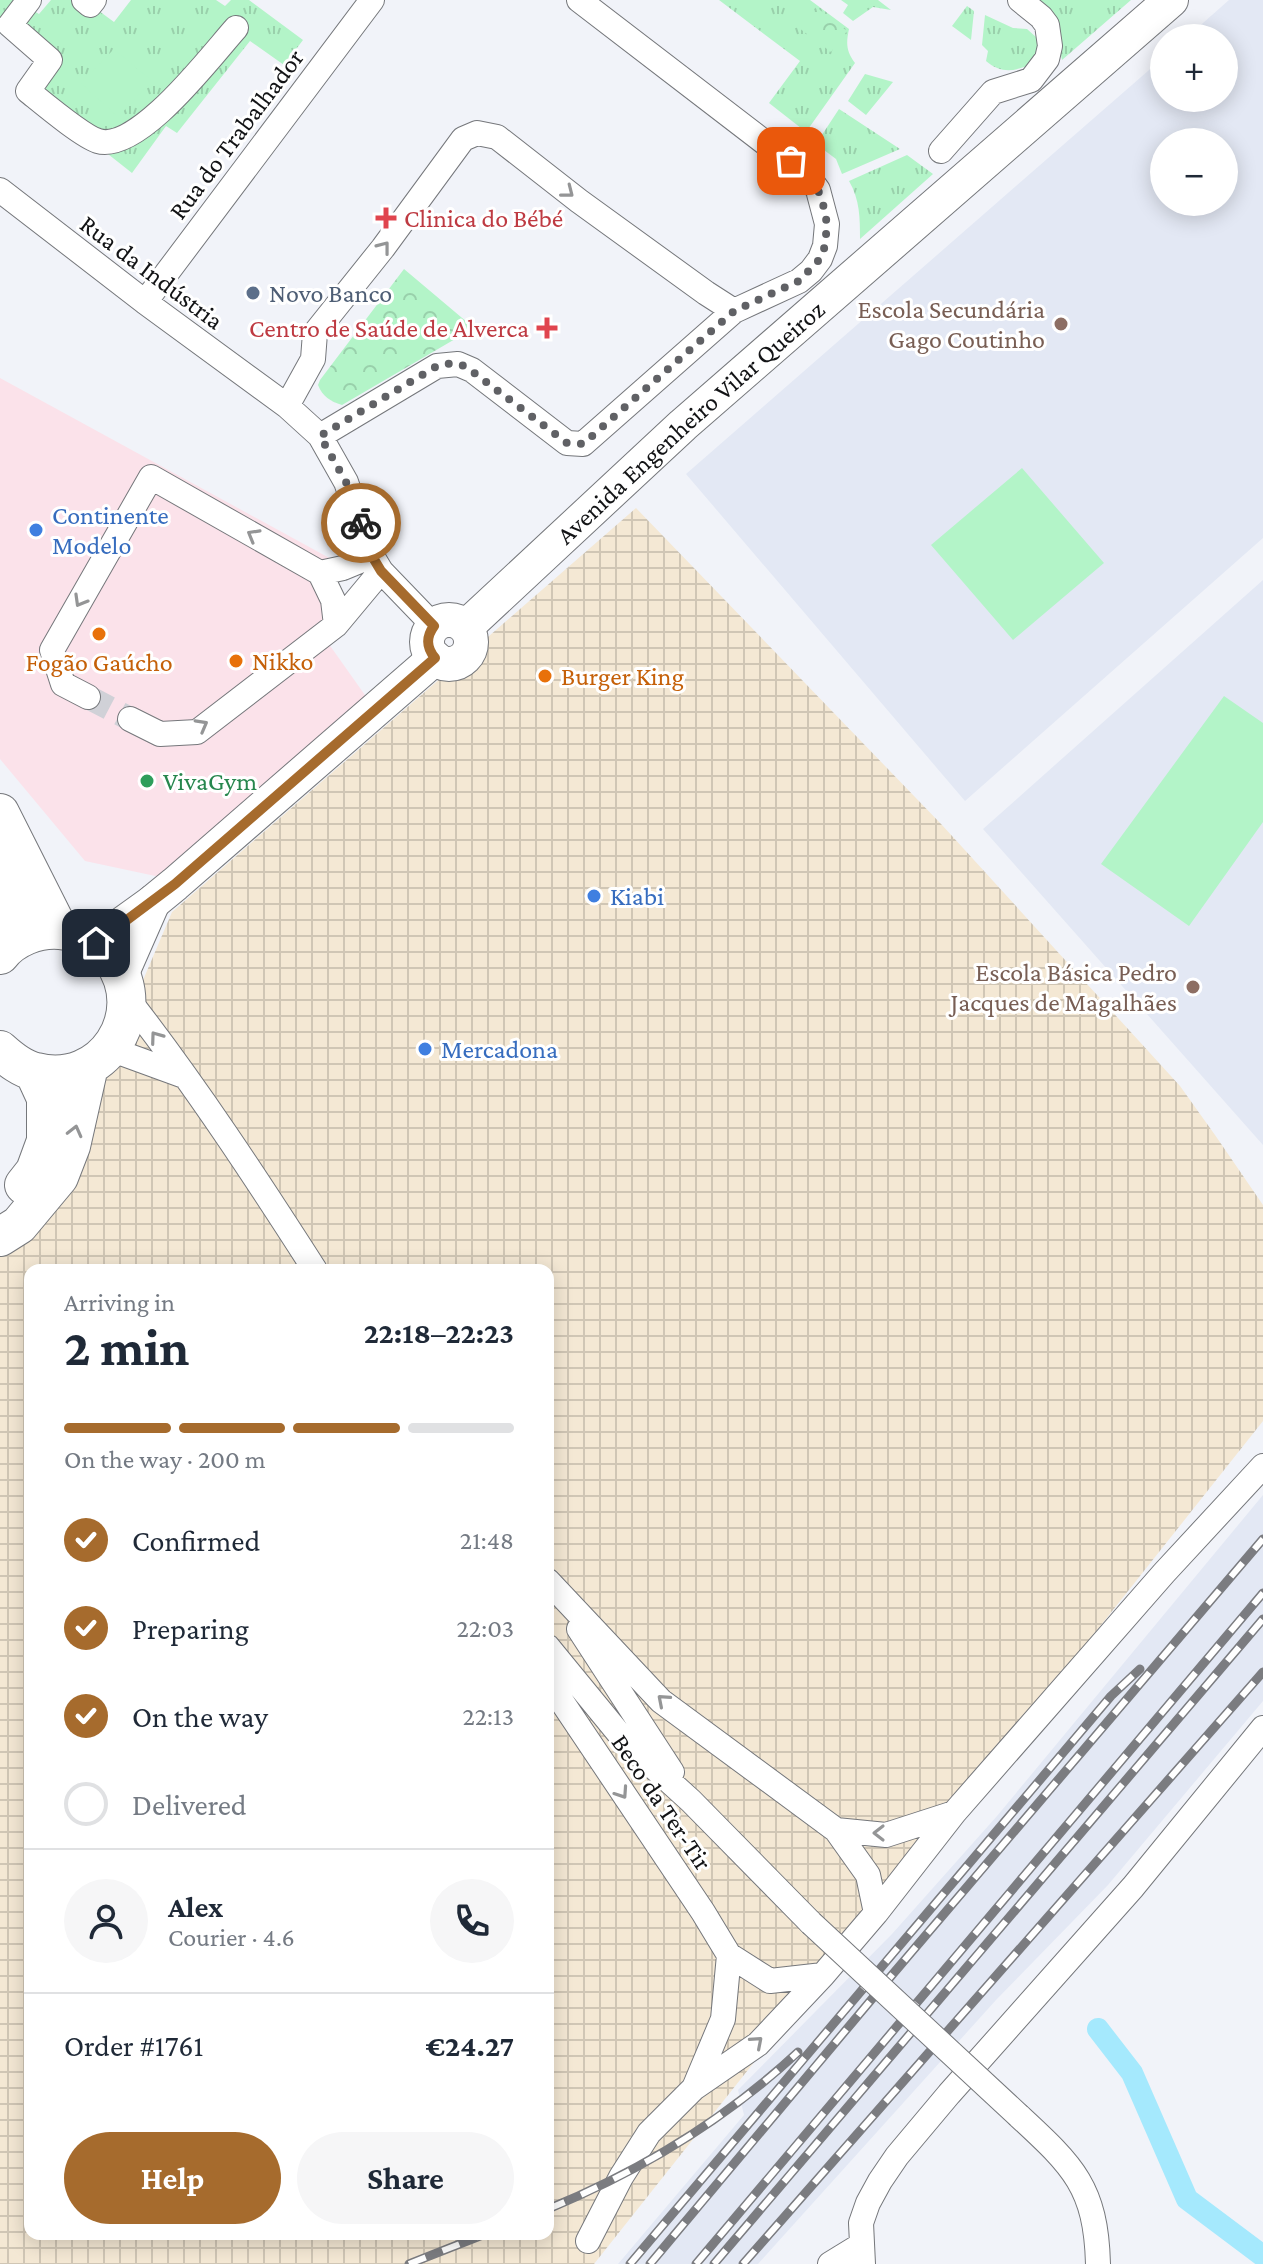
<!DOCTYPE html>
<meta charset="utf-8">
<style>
:root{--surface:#fff;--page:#f6f6f7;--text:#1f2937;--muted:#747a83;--line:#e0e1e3;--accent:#a66b2d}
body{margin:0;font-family:"Crimson Pro",serif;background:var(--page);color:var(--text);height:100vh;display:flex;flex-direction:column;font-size:30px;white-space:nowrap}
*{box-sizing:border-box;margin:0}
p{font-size:26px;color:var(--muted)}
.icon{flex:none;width:44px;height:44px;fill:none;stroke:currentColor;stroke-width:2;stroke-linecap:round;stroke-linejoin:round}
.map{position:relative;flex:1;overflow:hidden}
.panel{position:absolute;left:24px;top:1264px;width:530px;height:976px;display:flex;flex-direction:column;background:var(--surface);border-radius:16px;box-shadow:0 4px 20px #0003}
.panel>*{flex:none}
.tools{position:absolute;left:1150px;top:24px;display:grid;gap:16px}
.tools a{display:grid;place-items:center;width:88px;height:88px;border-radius:50%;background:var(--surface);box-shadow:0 4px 20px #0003;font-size:40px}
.pin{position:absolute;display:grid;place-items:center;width:68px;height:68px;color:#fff;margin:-34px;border-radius:16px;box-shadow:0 4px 12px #0006}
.courier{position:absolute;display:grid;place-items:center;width:80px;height:80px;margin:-40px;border:6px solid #a66b2d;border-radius:50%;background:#fff;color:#222;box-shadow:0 2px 10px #0007}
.overview em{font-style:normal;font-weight:700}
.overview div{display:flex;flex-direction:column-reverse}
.overview{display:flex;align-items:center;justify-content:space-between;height:136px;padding:0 40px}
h1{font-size:52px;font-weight:700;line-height:60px}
.bar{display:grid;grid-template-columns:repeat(4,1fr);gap:12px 8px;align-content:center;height:96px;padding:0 40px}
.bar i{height:10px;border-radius:6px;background:var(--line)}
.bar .on{background:var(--accent)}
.bar p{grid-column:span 4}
.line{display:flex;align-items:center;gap:20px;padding:0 40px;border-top:2px solid var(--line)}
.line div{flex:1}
.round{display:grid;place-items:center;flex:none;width:84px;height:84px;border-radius:42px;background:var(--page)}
ol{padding:0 40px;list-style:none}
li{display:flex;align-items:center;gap:24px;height:88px}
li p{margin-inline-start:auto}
li .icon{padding:8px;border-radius:50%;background:var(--accent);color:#fff;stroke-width:4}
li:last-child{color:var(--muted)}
li i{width:44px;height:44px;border:4px solid var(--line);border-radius:50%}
.cta{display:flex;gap:16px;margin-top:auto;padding:16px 40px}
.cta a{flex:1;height:92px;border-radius:48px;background:var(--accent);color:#fff;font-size:32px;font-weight:700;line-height:92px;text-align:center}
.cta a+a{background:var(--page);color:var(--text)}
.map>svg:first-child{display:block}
.commercial{fill:#fbe2ea}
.industrial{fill:url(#industrial-grid);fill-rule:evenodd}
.built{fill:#e3e8f4;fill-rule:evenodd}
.grass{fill:url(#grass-tufts)}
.park{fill:url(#park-crowns)}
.pitch{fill:#b3f4c8}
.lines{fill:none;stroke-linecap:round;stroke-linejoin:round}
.canal{stroke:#a5e9fd;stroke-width:22}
.minor-tunnel{stroke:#d0d1d7;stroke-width:24;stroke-dasharray:24 12;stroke-linecap:butt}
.minor-casing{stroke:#75777b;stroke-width:26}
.secondary-casing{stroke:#75777b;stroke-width:36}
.primary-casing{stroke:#75777b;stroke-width:40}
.minor{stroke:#fff;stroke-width:24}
.secondary{stroke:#fff;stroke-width:34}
.primary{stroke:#fff;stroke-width:38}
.rail-casing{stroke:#7b7c80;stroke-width:9}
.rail{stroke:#fff;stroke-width:6;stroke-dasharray:18;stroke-linecap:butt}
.minor-bridge-casing{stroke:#75777b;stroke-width:26;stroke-linecap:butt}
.minor-bridge{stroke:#fff;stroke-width:24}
.oneway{stroke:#949596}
.done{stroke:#606165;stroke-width:8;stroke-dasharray:0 14.4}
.route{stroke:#a66b2d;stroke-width:10}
.health-dot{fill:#e0444e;stroke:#fff;stroke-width:3}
.service-dot{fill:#5c6f8a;stroke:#fff;stroke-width:3}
.education-dot{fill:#8d6e63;stroke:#fff;stroke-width:3}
.shop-dot{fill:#3f7fe0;stroke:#fff;stroke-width:3}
.food-dot{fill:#e8710a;stroke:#fff;stroke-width:3}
.leisure-dot{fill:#2e9e5b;stroke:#fff;stroke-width:3}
.labels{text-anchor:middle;stroke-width:6;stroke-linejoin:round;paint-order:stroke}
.street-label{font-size:26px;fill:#121315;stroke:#fff}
.health-label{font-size:26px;fill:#be3a42;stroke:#fff;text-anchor:start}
.service-label{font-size:26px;fill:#4e5e75;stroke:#fff;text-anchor:start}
.education-label{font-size:26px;fill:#785e54;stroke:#fff;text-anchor:end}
.shop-label{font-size:26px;fill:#366cbe;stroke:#fff;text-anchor:start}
.food-label{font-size:26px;fill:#c56008;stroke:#fff;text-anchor:start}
.leisure-label{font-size:26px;fill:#27864d;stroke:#fff;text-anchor:start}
</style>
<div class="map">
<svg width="1263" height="2264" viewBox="0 0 1263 2264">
<defs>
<pattern id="industrial-grid" width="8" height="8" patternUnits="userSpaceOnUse" patternTransform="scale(2)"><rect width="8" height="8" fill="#f4e8d4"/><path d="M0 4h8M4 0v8" fill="none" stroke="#d0c6b5"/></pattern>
<pattern id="grass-tufts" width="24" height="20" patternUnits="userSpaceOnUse" patternTransform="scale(2)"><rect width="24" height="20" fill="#b3f4c8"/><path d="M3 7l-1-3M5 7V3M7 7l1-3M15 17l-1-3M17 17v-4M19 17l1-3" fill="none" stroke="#99d0ab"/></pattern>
<pattern id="park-crowns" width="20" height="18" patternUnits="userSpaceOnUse" patternTransform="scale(2)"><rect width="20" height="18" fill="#b3f4c8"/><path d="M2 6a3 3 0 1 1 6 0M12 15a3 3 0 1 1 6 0" fill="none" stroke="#99d0ab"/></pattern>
</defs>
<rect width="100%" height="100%" fill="#f1f3f9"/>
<path class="commercial" d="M 0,378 L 333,560 L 326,640 L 372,705 L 160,877 L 85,861 L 0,759 Z"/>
<path class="industrial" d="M 636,508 L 942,825 L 1180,1086 L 1215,1135 L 1263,1205 L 1263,1421 L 594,2264 L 0,2264 L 0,1251 L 44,1213 L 172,912 ZM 30,1270 L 548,1270 L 548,2234 L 30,2234 Z"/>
<path class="built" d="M 1229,0 L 1263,0 L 1263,538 L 965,801 L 686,474 L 1164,57 L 1164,98 L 1224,98 L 1224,38 L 1186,38 ZM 1164,142 L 1224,142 L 1224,202 L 1164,202 Z
M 1263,580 L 1263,1145 L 983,829 Z
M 1263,1495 L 1263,1701 L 1108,1885 L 996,2000 L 758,2264 L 618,2264 L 744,2115 L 738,2090 L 892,1934 L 997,1816 Z"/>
<path class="grass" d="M 0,0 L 16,0 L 39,14 L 51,0 L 84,0 L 114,22 L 131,0 L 216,0 L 225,6 L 231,0 L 249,0 L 303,40 L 284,65 L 250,41 L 177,133 L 166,126 L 132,173 L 28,91 L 52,74 L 0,33 Z
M 719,0 L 810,0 L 849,29 C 846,43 846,51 855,63 L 806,132 L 769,103 L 800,61 Z
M 841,0 L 878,0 L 891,10 L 873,7 L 853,21 L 843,13 L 848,5 Z
M 1039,0 L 1131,0 L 1062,60 L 1060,51 Z
M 967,6 L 974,11 L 971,40 L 952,26 Z
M 985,15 L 1013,28 L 1027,29 L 1036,37 L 1040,45 L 1029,65 C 1013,72 1000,73 986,61 L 988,51 L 982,45 Z
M 865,74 L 893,82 L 866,115 L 848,101 Z
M 839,109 L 900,149 L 842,174 L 836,159 L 816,144 Z
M 907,155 L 933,174 L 860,239 C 860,218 860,200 849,181 Z"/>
<path class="park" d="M 816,7 L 847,31 L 831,52 L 799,28 Z
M 404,269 L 474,328 L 342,405 C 330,401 323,397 318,385 L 320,380 Z"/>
<path class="pitch" d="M 114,49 L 152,81 L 118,117 L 81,83 Z
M 1022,468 L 1104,563 L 1013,640 L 931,545 Z
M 1224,696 L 1263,723 L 1263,822 L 1189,926 L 1101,864 Z"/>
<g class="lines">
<path class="canal" d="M 1098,2029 L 1132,2073 L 1187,2199 L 1263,2256"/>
<path class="minor-tunnel" d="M 88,697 L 130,719"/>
<g class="minor-casing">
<path id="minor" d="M 29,0 L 10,25 L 50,60 L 28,91 C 43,103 82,136 98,141 C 138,153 210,57 236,28
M 84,0 L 90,5 L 94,0
M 941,151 L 993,92 L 1031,80 L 1047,59 L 1050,46 L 1047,25 L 1041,17 L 1020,0
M 0,190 L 145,302 L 287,406 L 320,436 L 346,482 L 372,556 L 381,571 L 434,626
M 145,302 L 372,0
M 287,406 L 313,359 L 315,333 L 383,248 L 463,139 L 477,133 L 497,137 L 579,201 L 706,293 L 734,311
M 320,436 L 437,366 L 458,364 L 472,370 L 567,443 L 583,444 L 734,311 L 799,281 L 811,271 L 820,259 L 825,246 L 827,224 L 818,190 L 807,175 L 579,0
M 320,573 L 343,568 L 372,556
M 88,697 L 63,684 L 52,650 L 151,477 L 320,573 L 333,600 L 336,625
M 130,719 L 160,734 L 197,732 L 336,625 L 381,571
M 128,999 C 195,1085 256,1178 315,1270
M 110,1049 L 184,1076
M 548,1581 L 661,1701 L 836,1830 L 886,1835 L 954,1813
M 579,1629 L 672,1772
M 548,1647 L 625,1741 L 691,1801 L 811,1923
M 548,1681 L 703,1912 L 729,1955 L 770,1981 L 823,1975
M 836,1830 L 868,1875 L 876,1913
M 694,2088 L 758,2044 L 823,1975 L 876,1913 L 954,1813 L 1164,1573 L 1263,1466
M 1019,2116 C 1073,2166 1096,2187 1098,2264
M 588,2241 L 621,2177 L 649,2133 L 694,2088 L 723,2019 L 729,1955
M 830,2264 L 861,2245
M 863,2264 L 861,2223 L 868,2203 L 880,2181 L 897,2156 L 949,2094 L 1133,1887 L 1263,1728"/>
</g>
<g class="secondary-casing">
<g id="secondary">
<circle cx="449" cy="642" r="22"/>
<path id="s1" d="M 466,627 L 683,425 L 1171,0"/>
<path d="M 96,943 L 153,902 L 175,884 L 435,658"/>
<path d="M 121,975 L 153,902"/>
</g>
</g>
<g class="primary-casing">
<path id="primary" d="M 0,813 L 59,930
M 0,853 C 15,883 12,913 8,945
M 0,955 C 13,938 38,928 60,930 C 80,932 100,942 112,959 C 152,1014 103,1089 36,1072 C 22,1069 11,1060 0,1050
M 24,1185 L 35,1171 L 46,1141 L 46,1098 L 34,1072
M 0,1237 L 19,1225 L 59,1177 L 71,1146 L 89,1066"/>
</g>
<use href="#minor" class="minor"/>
<use href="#secondary" class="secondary"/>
<use href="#primary" class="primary"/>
<g class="rail-casing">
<path id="rail" d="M 548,2209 C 640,2171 725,2120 798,2052
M 409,2264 L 485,2234
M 630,2264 L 1111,1696 L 1140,1669
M 650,2264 L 892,1975 L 1263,1539
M 696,2264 L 1263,1593
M 714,2264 L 1263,1619
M 743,2264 L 1263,1672"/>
</g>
<use href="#rail" class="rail"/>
<g class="minor-bridge-casing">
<path id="minor-bridge" d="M 811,1923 L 1019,2116"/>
</g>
<use href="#minor-bridge" class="minor-bridge"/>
</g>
<defs><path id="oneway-chevron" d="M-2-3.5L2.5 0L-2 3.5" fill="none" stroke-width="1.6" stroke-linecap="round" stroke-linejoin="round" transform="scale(2)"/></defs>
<g class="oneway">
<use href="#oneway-chevron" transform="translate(568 192) rotate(38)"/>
<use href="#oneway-chevron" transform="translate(384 247) rotate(-52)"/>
<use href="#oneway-chevron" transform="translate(253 535) rotate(-150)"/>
<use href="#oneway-chevron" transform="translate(80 601) rotate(120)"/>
<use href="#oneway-chevron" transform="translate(202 725) rotate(-29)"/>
<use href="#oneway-chevron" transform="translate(156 1037) rotate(-126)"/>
<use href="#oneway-chevron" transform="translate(75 1131) rotate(-76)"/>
<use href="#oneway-chevron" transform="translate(663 1700) rotate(-139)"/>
<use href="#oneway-chevron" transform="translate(622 1793) rotate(56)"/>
<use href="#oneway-chevron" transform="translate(879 1833) rotate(180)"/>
<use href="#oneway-chevron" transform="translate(757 2042) rotate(-41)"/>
</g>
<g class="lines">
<path class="done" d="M 361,523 L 346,482 L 320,436 L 437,366 L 452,363 L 465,366 L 567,443 L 583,444 L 734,311 L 799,281 L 820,259 L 825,246 L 827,224 L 823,204 L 818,190 L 807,175 L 791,161"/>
<path class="route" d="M 96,943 L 175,884 L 435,658 C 426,647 426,637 434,626 L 381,571 L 372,556 L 361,523"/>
</g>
<g class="health-dot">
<path d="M382 206h8v8h8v8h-8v8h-8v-8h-8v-8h8z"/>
<path d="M543 316h8v8h8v8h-8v8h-8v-8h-8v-8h8z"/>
</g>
<circle class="service-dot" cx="253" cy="293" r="8"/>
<g class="education-dot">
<circle cx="1061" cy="324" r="8"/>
<circle cx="1193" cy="987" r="8"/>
</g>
<g class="shop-dot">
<circle cx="36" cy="530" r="8"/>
<circle cx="594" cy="896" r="8"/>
<circle cx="425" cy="1049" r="8"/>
</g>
<g class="food-dot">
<circle cx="99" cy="634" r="8"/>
<circle cx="236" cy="661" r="8"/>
<circle cx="545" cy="676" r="8"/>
</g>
<circle class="leisure-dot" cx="147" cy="781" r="8"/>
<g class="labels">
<g class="street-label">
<text transform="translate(236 134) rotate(-53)" y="9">Rua do Trabalhador</text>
<text transform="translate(152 272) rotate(37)" y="9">Rua da Indústria</text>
<text dy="9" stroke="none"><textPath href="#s1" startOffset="304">Avenida Engenheiro Vilar Queiroz</textPath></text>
<text transform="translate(662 1802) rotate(56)" y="9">Beco da Ter-Tir</text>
</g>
<g class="health-label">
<text x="404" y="227">Clinica do Bébé</text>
<text x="529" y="337" text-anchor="end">Centro de Saúde de Alverca</text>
</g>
<g class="service-label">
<text x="269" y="302">Novo Banco</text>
</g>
<g class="education-label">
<text x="1045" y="318">Escola Secundária<tspan x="1045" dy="30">Gago Coutinho</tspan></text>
<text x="1177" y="981">Escola Básica Pedro<tspan x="1177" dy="30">Jacques de Magalhães</tspan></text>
</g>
<g class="shop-label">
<text x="52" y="524">Continente<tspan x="52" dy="30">Modelo</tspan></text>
<text x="610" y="905">Kiabi</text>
<text x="441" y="1058">Mercadona</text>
</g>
<g class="food-label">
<text x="252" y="670">Nikko</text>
<text x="99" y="671" text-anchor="middle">Fogão Gaúcho</text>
<text x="561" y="685">Burger King</text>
</g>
<g class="leisure-label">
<text x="163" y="790">VivaGym</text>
</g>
</g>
</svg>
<div class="tools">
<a>+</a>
<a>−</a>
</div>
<div class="pin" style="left:791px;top:161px;background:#ea580c"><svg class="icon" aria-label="bag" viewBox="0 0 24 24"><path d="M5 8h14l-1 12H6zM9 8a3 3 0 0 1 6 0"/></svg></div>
<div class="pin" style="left:96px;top:943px;background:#1f2937"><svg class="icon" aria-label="home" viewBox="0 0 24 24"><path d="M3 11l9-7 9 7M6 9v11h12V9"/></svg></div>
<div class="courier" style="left:361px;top:523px"><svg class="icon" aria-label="bike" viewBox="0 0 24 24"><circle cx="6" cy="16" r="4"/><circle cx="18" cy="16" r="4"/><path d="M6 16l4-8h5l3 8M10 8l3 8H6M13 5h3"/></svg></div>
<section class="panel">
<div class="overview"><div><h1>2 min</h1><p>Arriving in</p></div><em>22:18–22:23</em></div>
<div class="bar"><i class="on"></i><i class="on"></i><i class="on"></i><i></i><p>On the way · 200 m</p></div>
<ol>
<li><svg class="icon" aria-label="check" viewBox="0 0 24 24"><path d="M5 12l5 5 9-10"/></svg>Confirmed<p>21:48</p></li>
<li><svg class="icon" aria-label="check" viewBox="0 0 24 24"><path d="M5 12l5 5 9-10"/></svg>Preparing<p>22:03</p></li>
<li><svg class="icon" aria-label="check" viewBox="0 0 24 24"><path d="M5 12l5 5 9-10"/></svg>On the way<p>22:13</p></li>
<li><i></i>Delivered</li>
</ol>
<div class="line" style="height:144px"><a class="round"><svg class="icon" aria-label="person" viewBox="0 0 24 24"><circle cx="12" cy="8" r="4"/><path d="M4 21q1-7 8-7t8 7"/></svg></a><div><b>Alex</b><p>Courier · 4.6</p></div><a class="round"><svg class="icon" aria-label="phone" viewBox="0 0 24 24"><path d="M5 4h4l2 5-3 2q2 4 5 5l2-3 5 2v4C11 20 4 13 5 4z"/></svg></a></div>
<div class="line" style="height:104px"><div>Order #1761</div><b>€24.27</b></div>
<div class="cta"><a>Help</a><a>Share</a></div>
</section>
</div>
